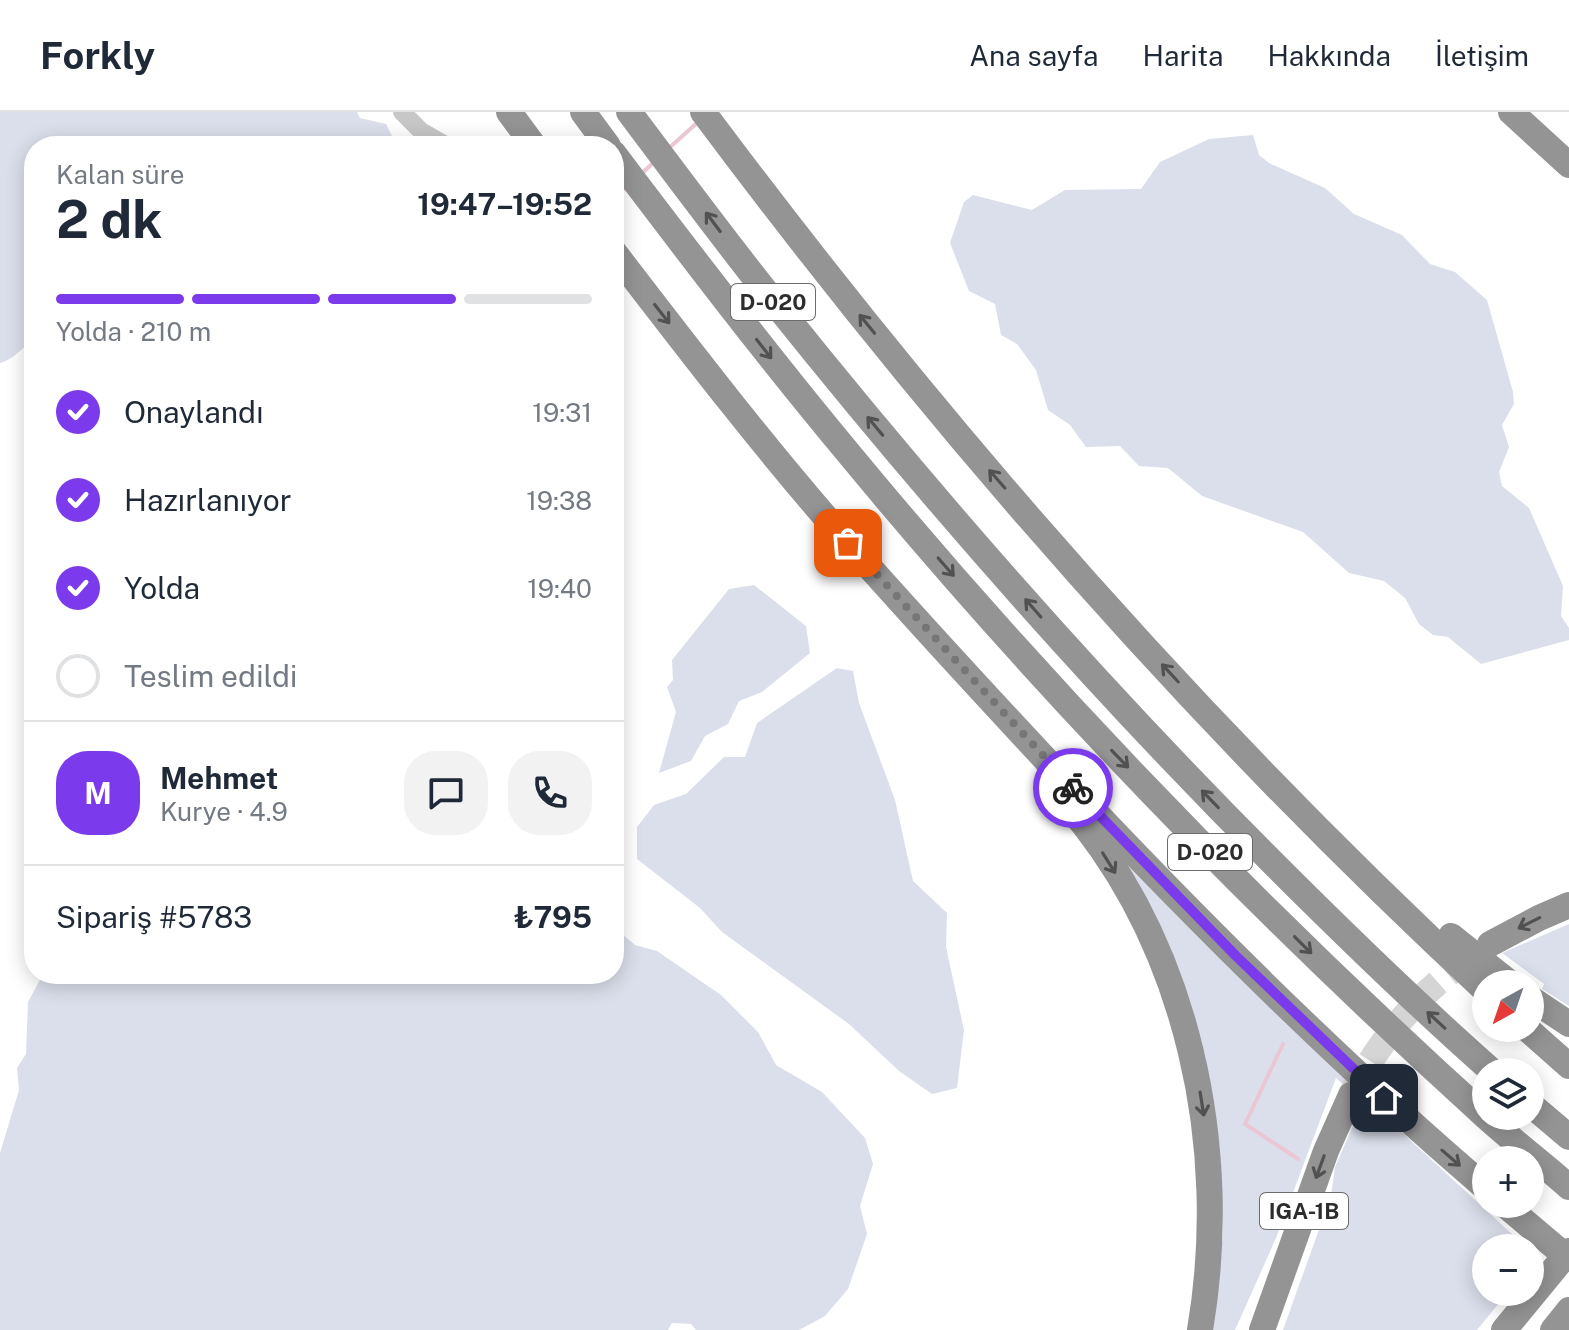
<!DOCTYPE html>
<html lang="tr">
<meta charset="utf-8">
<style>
:root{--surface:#fff;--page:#f2f2f3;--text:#1f2937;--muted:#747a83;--line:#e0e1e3;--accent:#7c3aed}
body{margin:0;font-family:"Public Sans",sans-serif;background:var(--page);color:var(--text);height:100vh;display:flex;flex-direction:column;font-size:30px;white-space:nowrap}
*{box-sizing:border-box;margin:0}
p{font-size:26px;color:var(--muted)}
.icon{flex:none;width:44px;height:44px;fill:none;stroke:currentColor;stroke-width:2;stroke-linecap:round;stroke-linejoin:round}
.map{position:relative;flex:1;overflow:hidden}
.drawer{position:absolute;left:24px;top:24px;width:600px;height:848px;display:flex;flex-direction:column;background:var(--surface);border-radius:32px;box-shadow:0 4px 20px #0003}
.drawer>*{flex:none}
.needle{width:52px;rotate:220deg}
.fabs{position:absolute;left:1472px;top:858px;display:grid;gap:16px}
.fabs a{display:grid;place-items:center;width:72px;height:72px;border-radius:50%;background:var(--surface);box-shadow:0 4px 20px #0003;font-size:40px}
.pin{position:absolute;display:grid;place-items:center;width:68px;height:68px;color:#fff;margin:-34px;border-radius:16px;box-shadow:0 4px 12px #0006}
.courier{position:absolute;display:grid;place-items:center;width:80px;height:80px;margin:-40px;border:6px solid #7c3aed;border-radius:50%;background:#fff;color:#222;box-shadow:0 2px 10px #0007}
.overview em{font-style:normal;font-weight:700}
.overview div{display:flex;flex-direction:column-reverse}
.overview{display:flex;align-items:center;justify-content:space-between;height:136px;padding:0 32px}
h1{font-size:52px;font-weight:700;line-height:60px}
.bar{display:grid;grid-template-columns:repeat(4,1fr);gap:12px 8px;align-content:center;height:96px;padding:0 32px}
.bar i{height:10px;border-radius:6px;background:var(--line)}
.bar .current{background:var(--accent)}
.bar p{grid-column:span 4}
.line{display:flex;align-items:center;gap:20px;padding:0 32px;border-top:2px solid var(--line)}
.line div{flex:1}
.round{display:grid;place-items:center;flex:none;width:84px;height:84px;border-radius:32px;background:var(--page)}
ol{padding:0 32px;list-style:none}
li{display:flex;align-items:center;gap:24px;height:88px}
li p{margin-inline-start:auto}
li .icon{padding:8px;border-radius:50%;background:var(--accent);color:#fff;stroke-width:4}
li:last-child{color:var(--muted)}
li i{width:44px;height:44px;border:4px solid var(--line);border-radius:50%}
header{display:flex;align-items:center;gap:48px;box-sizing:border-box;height:112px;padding:0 40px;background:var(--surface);border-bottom:2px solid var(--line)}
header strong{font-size:38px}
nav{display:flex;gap:44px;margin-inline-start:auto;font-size:28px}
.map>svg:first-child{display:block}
.green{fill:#dbdfeb}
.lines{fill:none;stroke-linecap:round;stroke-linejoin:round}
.stream{stroke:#ebc6d4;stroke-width:4}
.highway-tunnel{stroke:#d5d5d5;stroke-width:26;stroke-dasharray:26 13;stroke-linecap:butt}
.minor{stroke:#c7c7c7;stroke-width:18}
.highway{stroke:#949494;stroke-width:26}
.oneway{stroke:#515151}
.done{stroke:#767676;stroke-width:8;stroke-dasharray:0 14.4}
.route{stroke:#7c3aed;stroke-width:10}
.labels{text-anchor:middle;stroke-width:8;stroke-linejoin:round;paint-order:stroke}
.shield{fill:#fff;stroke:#6c6c6c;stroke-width:2}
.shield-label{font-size:22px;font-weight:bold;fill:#2d2d2d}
</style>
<header>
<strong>Forkly</strong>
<nav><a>Ana sayfa</a><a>Harita</a><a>Hakkında</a><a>İletişim</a></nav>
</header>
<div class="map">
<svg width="1569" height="1218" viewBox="0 0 1569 1218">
<rect width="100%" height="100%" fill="#fff"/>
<path class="green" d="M 0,0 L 357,0 L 360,6 L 386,12 L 392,24 L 378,34 L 34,34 L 34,229 C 20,236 15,247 0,251 Z
M 1253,23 L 1259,43 L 1269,51 L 1325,76 L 1354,102 L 1402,123 L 1430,152 L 1455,160 L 1487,188 L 1513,280 L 1514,292 L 1502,313 L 1509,335 L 1499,360 L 1502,374 L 1529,396 L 1563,474 L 1561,504 L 1569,516 L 1569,528 L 1481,552 L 1448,525 L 1433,523 L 1419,512 L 1405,486 L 1384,469 L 1349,461 L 1303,420 L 1202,384 L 1168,356 L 1139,354 L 1120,334 L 1086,335 L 1070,313 L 1048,298 L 1036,258 L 1017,232 L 1001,223 L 995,192 L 969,179 L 950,131 L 964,90 L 973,83 L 1032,98 L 1065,78 L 1141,77 L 1160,50 L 1209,27 Z
M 754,473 L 806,514 L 810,541 L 762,580 L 739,589 L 728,612 L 705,624 L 691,649 L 659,661 L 676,600 L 667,575 L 673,568 L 672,548 L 729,477 Z
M 837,556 L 853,559 L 859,591 L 895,688 L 913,769 L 947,801 L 946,835 L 964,918 L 957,976 L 932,982 L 899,959 L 849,912 L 722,820 L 700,796 L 637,747 L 637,715 L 654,693 L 686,682 L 724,645 L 745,645 L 757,611 Z
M 1122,745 L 1411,1029 L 1527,1136 L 1486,1136 L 1486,1180 L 1508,1180 L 1477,1218 L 1283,1218 L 1331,1084 L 1335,1055 L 1363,991 L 1336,966 L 1276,1126 L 1235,1218 L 1211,1218 L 1223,1124 L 1220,1038 L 1205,943 L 1166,834 Z
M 1569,812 L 1569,894 L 1542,877 L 1544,872 L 1502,841 Z
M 614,815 L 635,833 L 657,839 L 721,883 L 758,920 L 776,953 L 822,980 L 865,1026 L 873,1052 L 860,1094 L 867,1122 L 848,1177 L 825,1204 L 799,1218 L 696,1218 L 691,1212 L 672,1211 L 668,1218 L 0,1218 L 0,1041 L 19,978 L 17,956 L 26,942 L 28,890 L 43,862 L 514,862 L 516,864 L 517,862 L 614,862 Z"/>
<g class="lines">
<path class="stream" d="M 669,36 L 698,10
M 640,63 L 654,50
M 614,86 L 627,74
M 1283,932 L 1245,1012 L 1298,1047"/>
<path class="highway-tunnel" d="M 1351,983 C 1382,924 1421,878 1477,841"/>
<path class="minor" d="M 402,0 L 421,19 L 447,34"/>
<path class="highway" d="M 509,0 L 534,34
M 583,0 L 608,34
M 629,0 C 677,64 725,129 775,191 C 931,386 1095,573 1272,750 C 1344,822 1417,893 1493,960
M 703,0 C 938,315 1198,612 1486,879
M 1511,0 L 1569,53
M 614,42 C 691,144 768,245 850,343 C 1044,578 1257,797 1482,1001 C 1510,1027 1541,1050 1569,1075
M 614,140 C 690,239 766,338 848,431 C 918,510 989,587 1061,664 C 1196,808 1336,948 1486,1076
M 1066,691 C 1189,833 1231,1036 1200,1218
M 1451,824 L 1511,872
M 1490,832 L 1539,806 L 1569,793
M 1530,886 L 1569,912
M 1526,916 L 1569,954
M 1530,992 L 1569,1025
M 1504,1092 L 1569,1147
M 1262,1218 L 1326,1039 L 1351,983
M 1504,1218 L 1569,1139
M 1553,1218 L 1569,1198"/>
</g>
<defs><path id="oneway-shaft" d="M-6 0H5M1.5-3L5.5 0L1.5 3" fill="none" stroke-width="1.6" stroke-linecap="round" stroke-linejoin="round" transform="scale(2)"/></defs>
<g class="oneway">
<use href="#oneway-shaft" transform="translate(713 110) rotate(-127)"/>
<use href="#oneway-shaft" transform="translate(662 202) rotate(52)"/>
<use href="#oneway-shaft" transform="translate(867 212) rotate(-129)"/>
<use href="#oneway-shaft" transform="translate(764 237) rotate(52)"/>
<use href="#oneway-shaft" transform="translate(875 314) rotate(-130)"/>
<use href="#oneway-shaft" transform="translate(997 367) rotate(-131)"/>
<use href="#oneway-shaft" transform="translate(946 455) rotate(49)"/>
<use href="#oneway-shaft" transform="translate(1033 496) rotate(-131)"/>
<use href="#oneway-shaft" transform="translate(1170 561) rotate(-133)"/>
<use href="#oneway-shaft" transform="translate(1120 647) rotate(46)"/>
<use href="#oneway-shaft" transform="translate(1210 687) rotate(-134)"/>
<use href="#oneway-shaft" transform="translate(1109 751) rotate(58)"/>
<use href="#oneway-shaft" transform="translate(1529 811) rotate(153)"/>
<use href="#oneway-shaft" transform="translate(1303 833) rotate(45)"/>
<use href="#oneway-shaft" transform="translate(1436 908) rotate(-137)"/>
<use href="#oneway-shaft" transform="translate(1202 992) rotate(81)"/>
<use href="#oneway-shaft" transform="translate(1451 1046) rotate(41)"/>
<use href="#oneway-shaft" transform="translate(1320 1055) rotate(110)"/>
</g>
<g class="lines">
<path class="done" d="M 848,431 L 1073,676"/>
<path class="route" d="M 1073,676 L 1236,844 L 1384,986"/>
</g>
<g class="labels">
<g class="shield">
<rect x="731" y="172" width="84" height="36" rx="6"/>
<rect x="1168" y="722" width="84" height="36" rx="6"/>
<rect x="1260" y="1081" width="88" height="36" rx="6"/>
</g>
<g class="shield-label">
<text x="773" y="198">D-020</text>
<text x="1210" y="748">D-020</text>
<text x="1304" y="1107">IGA-1B</text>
</g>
</g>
</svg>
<div class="fabs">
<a><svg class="needle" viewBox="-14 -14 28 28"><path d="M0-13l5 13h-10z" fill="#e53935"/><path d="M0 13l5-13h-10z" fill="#747a83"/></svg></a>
<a><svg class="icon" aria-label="layers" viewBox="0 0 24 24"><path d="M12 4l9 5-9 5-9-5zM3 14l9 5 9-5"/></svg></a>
<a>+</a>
<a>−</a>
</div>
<div class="pin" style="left:848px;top:431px;background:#ea580c"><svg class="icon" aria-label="bag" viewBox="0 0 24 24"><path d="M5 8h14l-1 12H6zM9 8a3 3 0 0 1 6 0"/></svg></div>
<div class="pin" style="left:1384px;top:986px;background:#1f2937"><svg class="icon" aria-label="home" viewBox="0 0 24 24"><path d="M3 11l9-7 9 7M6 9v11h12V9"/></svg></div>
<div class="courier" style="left:1073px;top:676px"><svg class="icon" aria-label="bike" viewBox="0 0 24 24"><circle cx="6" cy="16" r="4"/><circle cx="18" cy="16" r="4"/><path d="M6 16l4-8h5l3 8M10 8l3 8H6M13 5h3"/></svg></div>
<section class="drawer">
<div class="overview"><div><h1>2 dk</h1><p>Kalan süre</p></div><em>19:47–19:52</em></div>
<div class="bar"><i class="current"></i><i class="current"></i><i class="current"></i><i></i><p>Yolda · 210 m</p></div>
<ol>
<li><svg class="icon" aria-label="check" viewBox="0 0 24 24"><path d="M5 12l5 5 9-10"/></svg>Onaylandı<p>19:31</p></li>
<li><svg class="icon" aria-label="check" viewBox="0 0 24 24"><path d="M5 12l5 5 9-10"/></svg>Hazırlanıyor<p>19:38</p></li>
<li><svg class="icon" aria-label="check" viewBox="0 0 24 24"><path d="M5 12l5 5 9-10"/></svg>Yolda<p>19:40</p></li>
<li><i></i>Teslim edildi</li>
</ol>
<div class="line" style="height:144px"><b class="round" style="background:var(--accent);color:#fff">M</b><div><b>Mehmet</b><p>Kurye · 4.9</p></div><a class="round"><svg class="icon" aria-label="chat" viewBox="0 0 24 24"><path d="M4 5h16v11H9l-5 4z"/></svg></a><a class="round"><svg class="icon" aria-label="phone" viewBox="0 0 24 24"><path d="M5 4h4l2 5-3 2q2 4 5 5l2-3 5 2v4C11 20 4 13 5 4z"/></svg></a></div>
<div class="line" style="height:104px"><div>Sipariş #5783</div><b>₺795</b></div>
</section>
</div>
